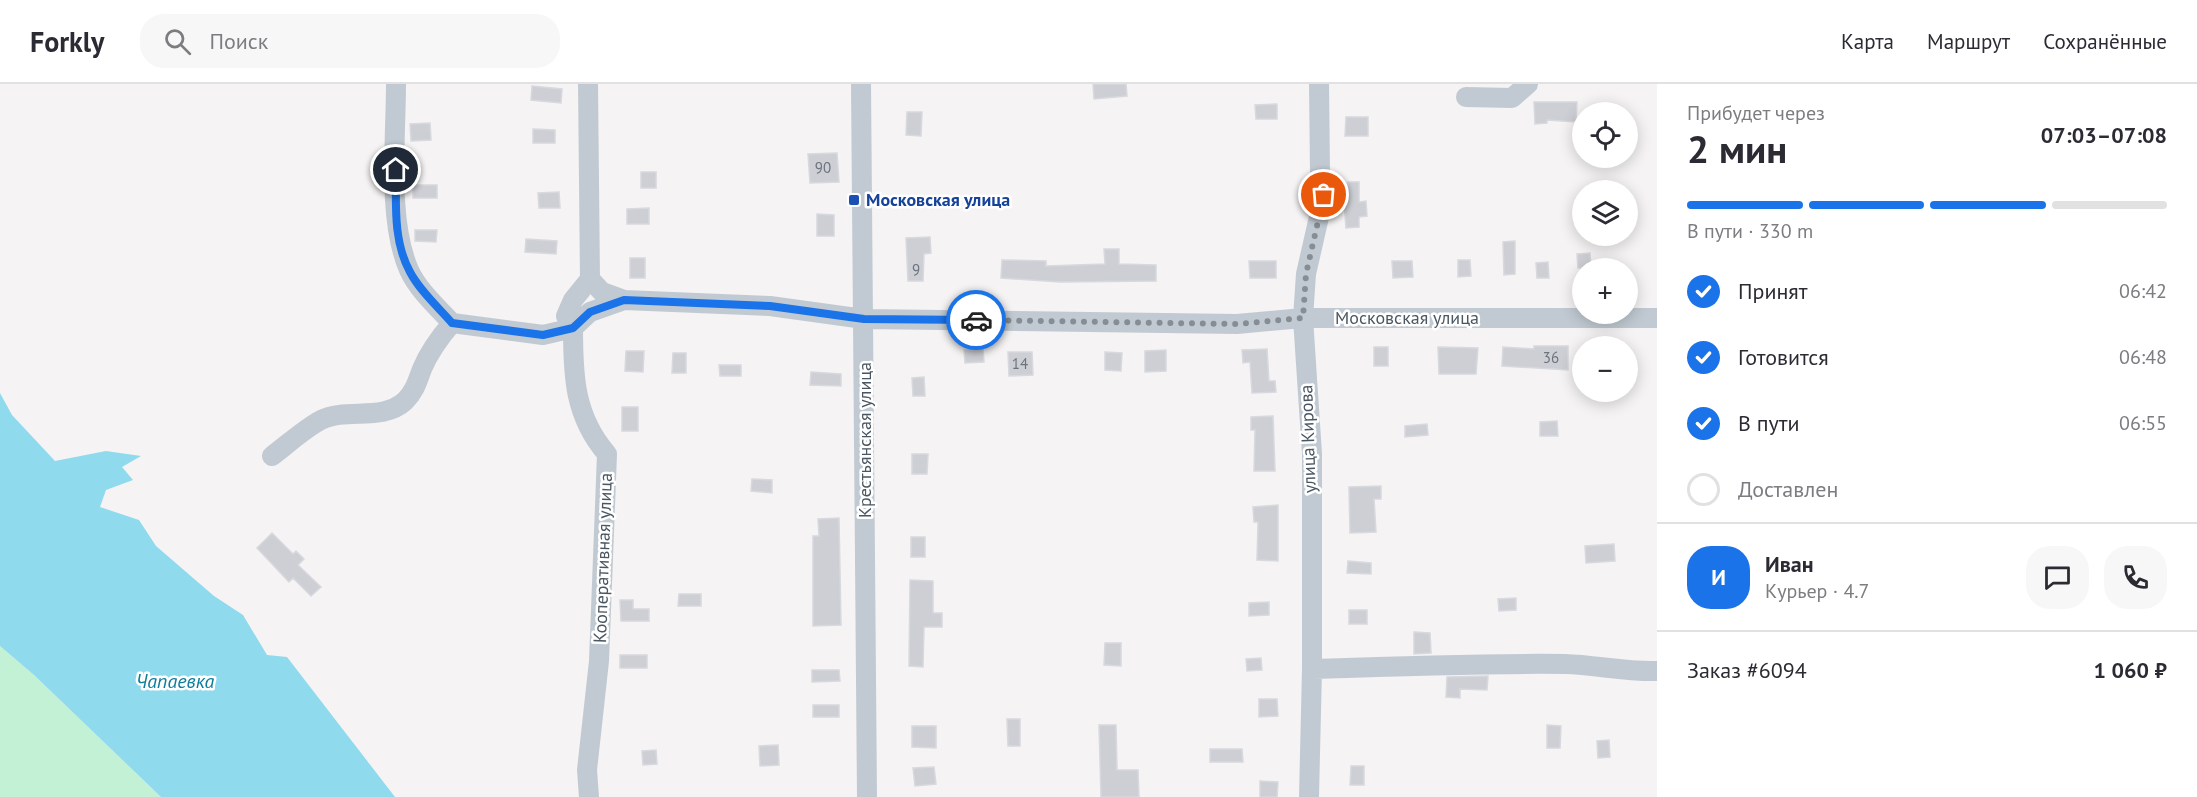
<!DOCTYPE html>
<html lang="ru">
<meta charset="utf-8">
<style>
:root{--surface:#fff;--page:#f7f7f7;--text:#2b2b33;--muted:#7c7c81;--line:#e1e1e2;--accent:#1a73e8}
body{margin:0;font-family:"PT Sans",sans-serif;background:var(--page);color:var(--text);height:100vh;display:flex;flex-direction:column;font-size:22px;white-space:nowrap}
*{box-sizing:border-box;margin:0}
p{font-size:20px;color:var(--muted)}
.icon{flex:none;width:33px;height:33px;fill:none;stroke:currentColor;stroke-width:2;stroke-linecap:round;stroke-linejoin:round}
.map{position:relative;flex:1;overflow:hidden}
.details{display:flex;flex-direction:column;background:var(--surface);width:540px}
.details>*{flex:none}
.controls{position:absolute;left:1572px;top:18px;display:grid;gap:12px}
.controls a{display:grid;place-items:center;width:66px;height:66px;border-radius:50%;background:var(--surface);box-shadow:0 3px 15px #0003;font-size:30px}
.pin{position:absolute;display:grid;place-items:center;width:51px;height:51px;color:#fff;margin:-26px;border:3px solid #fff;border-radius:50%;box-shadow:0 2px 6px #0007}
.courier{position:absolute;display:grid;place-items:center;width:60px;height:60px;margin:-30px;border:4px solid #1a73e8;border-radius:50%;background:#fff;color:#222;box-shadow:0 2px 8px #0007}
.headline em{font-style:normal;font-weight:700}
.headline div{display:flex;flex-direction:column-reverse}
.headline{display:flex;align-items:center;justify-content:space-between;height:102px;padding:0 30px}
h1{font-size:39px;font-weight:700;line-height:45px}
.bar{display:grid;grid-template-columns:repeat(4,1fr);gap:9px 6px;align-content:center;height:72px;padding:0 30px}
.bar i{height:8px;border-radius:4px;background:var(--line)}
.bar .on{background:var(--accent)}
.bar p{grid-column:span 4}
.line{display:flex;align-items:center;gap:15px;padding:0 30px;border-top:2px solid var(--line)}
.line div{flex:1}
.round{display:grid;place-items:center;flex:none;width:63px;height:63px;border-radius:24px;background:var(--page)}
ol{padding:0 30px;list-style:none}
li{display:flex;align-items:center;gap:18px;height:66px}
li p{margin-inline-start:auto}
li .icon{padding:6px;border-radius:50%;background:var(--accent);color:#fff;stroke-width:4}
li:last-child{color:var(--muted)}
li i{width:33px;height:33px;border:3px solid var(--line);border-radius:50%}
header{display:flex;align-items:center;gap:36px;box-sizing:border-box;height:84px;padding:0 30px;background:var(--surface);border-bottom:2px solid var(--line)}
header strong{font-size:28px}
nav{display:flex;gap:33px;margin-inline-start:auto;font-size:21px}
.search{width:420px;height:54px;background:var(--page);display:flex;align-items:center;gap:15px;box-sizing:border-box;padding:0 21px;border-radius:24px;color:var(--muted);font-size:22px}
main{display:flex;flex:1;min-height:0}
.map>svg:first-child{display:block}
.green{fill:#c3f1d5}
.water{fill:#90daee}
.building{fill:#cdcfd5;stroke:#d7d9de;stroke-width:1.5}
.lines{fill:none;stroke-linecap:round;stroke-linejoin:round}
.minor{stroke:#c1cad2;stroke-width:20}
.done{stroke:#868d94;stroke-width:6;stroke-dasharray:0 10.8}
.route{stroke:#1a73e8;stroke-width:8}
.transit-dot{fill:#1a4fb4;stroke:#fff;stroke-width:2}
.labels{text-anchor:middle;stroke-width:5;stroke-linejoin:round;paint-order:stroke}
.number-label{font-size:15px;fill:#6b747e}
.transit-label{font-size:18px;font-weight:bold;fill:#164399;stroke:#fff;text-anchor:start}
.street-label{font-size:18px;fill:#4a5661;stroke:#fff}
.water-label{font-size:20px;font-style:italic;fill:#0c7c9b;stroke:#fff}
</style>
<header>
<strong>Forkly</strong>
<div class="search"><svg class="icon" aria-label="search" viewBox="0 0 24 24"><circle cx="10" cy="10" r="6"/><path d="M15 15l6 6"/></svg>Поиск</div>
<nav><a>Карта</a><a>Маршрут</a><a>Сохранённые</a></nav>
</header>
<main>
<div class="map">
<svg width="1657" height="713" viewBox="0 0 1657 713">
<rect width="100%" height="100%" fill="#f5f3f3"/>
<path class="green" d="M 0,562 L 34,591 L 161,713 L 0,713 Z"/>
<path class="water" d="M 0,309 L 12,331 L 55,377 L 106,367 L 141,372 L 122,383 L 133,396 L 106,406 L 100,423 L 139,436 L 156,462 L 214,512 L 243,531 L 267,571 L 287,573 L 395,713 L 161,713 L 34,591 L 0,562 Z"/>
<path class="building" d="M 1093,0 L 1126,0 L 1127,12 L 1094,15 Z
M 532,2 L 562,5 L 561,19 L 531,16 Z
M 1534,18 L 1577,18 L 1576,38 L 1547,36 L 1547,39 L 1535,40 Z
M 1277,20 L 1277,35 L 1256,35 L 1255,21 Z
M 907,28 L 922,28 L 921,52 L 906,51 Z
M 1346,33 L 1368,33 L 1368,52 L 1345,52 Z
M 430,39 L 431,56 L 411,57 L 410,40 Z
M 533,45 L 555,46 L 555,59 L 533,59 Z
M 837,69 L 839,98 L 810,99 L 808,70 Z
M 641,88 L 656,88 L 656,104 L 641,104 Z
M 1348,98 L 1359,98 L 1359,118 L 1366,117 L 1367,132 L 1359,133 L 1359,143 L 1346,144 L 1344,118 L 1347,118 Z
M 413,101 L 437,101 L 437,114 L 413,114 Z
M 559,108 L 560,124 L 539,124 L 538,109 Z
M 649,124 L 649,140 L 627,140 L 627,125 Z
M 817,130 L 834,131 L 834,152 L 817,152 Z
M 415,146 L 437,146 L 436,158 L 415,157 Z
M 930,153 L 931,169 L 924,170 L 923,197 L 908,197 L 906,154 Z
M 526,155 L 557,157 L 556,170 L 525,168 Z
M 1515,157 L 1515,190 L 1504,191 L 1503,158 Z
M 1104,165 L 1119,165 L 1119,180 L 1156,181 L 1156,197 L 1060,198 L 1001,194 L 1002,176 L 1046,177 L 1046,182 L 1105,180 Z
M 1590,169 L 1591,184 L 1578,184 L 1577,170 Z
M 630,174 L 645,174 L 645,194 L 630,194 Z
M 1458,176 L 1470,176 L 1471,192 L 1458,193 Z
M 1249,177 L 1276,177 L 1276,194 L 1250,194 Z
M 1392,177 L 1412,177 L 1413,193 L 1393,194 Z
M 1548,178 L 1549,194 L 1537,194 L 1536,179 Z
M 1534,262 L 1568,262 L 1568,286 L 1502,282 L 1503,263 L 1534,265 Z
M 1374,263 L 1388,263 L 1388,282 L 1374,282 Z
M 1438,263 L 1478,264 L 1476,290 L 1439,290 Z
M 983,265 L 984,278 L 965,279 L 964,266 Z
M 1267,265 L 1269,297 L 1275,297 L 1276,308 L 1252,309 L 1250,278 L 1243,279 L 1242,266 Z
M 1166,266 L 1166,287 L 1145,288 L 1145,267 Z
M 626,267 L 644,267 L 643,288 L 625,287 Z
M 1008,268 L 1032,268 L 1033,291 L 1009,292 Z
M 1105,268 L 1122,269 L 1121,287 L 1105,286 Z
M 673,269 L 686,269 L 686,289 L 672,289 Z
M 719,281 L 741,281 L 741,292 L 720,292 Z
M 811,288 L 841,290 L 841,302 L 810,301 Z
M 924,293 L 925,312 L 913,312 L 912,294 Z
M 622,323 L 638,323 L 638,347 L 622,347 Z
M 1273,332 L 1275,387 L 1254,387 L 1255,346 L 1251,346 L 1251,333 Z
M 1557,337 L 1558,352 L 1540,352 L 1540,338 Z
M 1427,340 L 1428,351 L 1405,353 L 1405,342 Z
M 912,370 L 928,370 L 927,390 L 912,390 Z
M 752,395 L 772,396 L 772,409 L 751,407 Z
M 1381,402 L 1381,415 L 1374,415 L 1376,448 L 1350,449 L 1349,403 Z
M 1278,421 L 1278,477 L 1257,476 L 1258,438 L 1254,438 L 1253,423 Z
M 839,434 L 841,541 L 813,542 L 813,452 L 819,452 L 818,435 Z
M 272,449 L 293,470 L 296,467 L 304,475 L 298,481 L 321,503 L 311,512 L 293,494 L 289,498 L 257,464 Z
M 911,453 L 925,453 L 925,473 L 911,473 Z
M 1614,460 L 1615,477 L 1586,479 L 1585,462 Z
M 1348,477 L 1371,479 L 1371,490 L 1347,489 Z
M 910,496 L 933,497 L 933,529 L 942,529 L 942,543 L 924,543 L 923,583 L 909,582 Z
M 679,510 L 701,510 L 701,522 L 678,522 Z
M 1516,514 L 1516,526 L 1499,527 L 1498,515 Z
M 620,516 L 633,516 L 633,525 L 649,525 L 649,537 L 621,537 Z
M 1269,518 L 1269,531 L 1249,532 L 1249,519 Z
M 1349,526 L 1367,526 L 1367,540 L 1349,540 Z
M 1414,548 L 1430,549 L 1431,569 L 1414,570 Z
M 1105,559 L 1121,559 L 1121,582 L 1104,581 Z
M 620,571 L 647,571 L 647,584 L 620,584 Z
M 1261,574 L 1262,586 L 1247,587 L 1246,575 Z
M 812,586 L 839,586 L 840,597 L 812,598 Z
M 1488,592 L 1487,606 L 1460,605 L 1460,614 L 1446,613 L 1447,593 Z
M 1259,615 L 1277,615 L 1278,632 L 1259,633 Z
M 813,621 L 839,621 L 839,633 L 813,633 Z
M 1007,635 L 1020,635 L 1020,662 L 1008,662 Z
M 1099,641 L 1116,641 L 1117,686 L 1138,686 L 1139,713 L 1101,713 Z
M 1547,641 L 1561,642 L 1560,664 L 1547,664 Z
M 912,642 L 936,642 L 936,664 L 912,663 Z
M 1609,656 L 1610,673 L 1598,674 L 1597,657 Z
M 778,661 L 779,681 L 760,682 L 759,662 Z
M 1210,665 L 1242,665 L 1243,678 L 1210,678 Z
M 656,666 L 657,680 L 643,681 L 642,667 Z
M 1351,682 L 1364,682 L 1364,701 L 1350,701 Z
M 934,683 L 936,700 L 915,702 L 913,684 Z
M 1260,697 L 1278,698 L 1277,713 L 1260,713 Z"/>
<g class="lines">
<path class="minor" d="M 396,0 C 396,55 387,136 409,186 C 418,206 437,223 452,239
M 588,0 L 590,195
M 861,0 L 867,713
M 1466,13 L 1512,14 L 1528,0
M 452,239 L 543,251 L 573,244 L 566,232 L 573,216 L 590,195 L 602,208 L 624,216 L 770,222 L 864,235 L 1237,240 L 1303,234 L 1657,234
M 272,372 C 288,360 304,345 321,336 C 347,323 382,338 405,317 C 415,307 417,298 422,285 C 429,268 440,253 452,239
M 1312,585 C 1397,582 1481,579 1565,580 C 1596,581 1626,588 1657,587
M 589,713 L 587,686 L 599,577 L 607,370 C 574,332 573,291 573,244 L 590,228 L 624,216
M 1309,713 L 1312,585 L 1312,370 L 1303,234 L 1306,190 L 1324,111 L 1320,87 L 1319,0"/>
</g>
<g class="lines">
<path class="done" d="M 976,236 L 1237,240 L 1303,234 L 1306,190 L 1324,111"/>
<path class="route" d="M 396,86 C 396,120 393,157 410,188 C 420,207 438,223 452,239 L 543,251 L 573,244 L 590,228 L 624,216 L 770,222 L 864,235 L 976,236"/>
</g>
<rect class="transit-dot" x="848" y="110" width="12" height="12" rx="3"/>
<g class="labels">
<g class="number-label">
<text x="823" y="89">90</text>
<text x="916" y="191">9</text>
<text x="1551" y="279">36</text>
<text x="1020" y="285">14</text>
</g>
<g class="transit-label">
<text x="866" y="122">Московская улица</text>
</g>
<g class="street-label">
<text x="1407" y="240">Московская улица</text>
<text transform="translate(1308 355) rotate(-92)" y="6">улица Кирова</text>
<text transform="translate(865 356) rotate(-90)" y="6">Крестьянская улица</text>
<text transform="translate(603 474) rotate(-88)" y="6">Кооперативная улица</text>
</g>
<g class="water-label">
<text x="175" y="604">Чапаевка</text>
</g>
</g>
</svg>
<div class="controls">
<a><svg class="icon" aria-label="locate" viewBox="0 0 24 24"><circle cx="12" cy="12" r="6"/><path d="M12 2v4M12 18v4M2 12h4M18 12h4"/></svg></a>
<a><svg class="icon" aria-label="layers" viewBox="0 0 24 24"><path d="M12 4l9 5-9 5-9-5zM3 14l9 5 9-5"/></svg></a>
<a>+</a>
<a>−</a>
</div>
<div class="pin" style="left:1324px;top:111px;background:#ea580c"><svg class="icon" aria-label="bag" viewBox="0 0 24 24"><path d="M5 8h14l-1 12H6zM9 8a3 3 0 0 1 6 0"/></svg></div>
<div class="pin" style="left:396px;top:86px;background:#1f2937"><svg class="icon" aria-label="home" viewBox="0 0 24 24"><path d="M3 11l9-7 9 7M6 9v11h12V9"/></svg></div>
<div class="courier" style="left:976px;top:236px"><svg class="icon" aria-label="car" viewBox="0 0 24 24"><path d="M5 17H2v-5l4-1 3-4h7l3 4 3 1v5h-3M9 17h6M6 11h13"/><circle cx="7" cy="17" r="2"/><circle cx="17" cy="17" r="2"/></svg></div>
</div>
<section class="details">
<div class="headline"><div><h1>2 мин</h1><p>Прибудет через</p></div><em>07:03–07:08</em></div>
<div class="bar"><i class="on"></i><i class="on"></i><i class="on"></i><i></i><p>В пути · 330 m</p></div>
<ol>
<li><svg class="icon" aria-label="check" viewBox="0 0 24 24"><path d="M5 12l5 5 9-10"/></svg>Принят<p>06:42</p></li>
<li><svg class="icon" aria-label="check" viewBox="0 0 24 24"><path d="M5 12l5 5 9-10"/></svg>Готовится<p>06:48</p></li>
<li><svg class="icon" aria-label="check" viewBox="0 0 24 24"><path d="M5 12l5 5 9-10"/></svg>В пути<p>06:55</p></li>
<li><i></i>Доставлен</li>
</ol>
<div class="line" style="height:108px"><b class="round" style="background:var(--accent);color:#fff">И</b><div><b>Иван</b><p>Курьер · 4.7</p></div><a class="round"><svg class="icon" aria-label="chat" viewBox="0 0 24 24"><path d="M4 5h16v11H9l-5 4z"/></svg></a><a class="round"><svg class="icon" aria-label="phone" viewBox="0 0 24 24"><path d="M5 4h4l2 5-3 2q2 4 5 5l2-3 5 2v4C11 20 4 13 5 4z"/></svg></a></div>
<div class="line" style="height:78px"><div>Заказ #6094</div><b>1 060 ₽</b></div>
</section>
</main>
